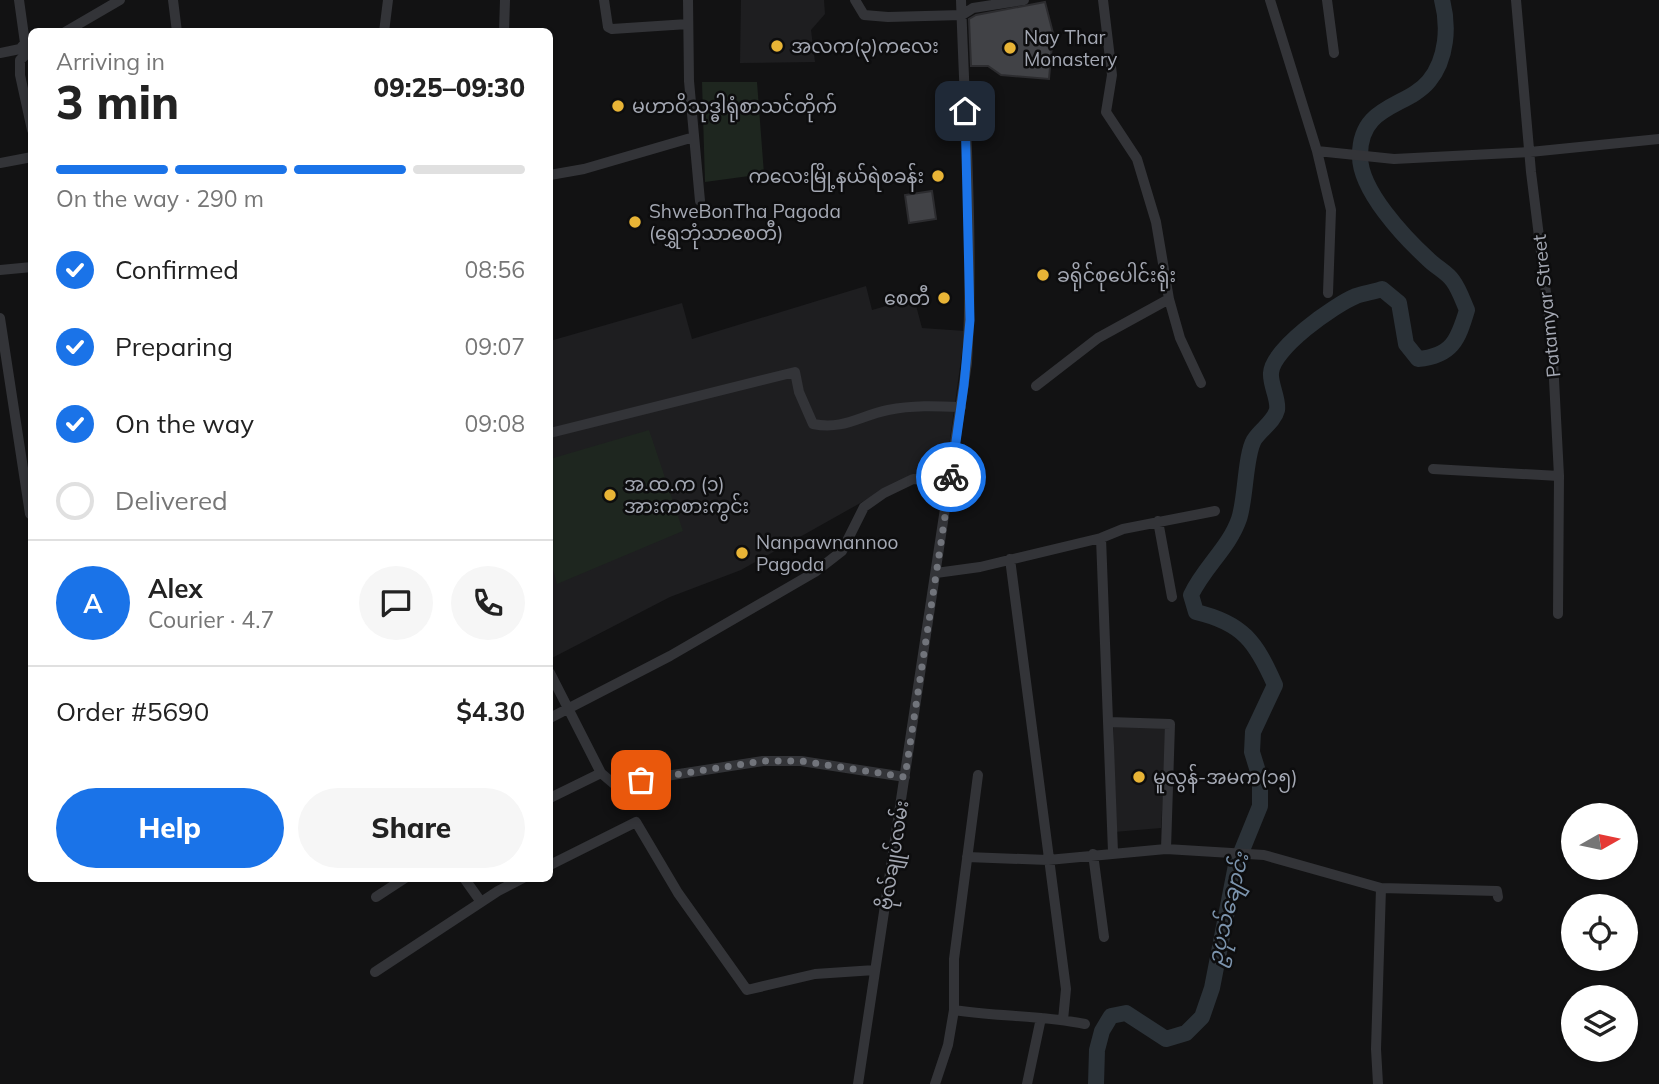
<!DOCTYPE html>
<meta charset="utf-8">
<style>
:root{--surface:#fff;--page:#f6f6f6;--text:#222;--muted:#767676;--line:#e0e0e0;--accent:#1a73e8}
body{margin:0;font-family:Mulish,"Noto Sans Myanmar",sans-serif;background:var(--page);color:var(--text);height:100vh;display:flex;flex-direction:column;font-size:26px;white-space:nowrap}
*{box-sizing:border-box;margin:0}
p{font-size:23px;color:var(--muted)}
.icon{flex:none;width:38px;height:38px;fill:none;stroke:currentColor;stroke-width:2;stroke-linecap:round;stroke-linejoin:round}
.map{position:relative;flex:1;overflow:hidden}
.panel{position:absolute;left:28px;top:28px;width:525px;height:854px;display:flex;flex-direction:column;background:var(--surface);border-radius:10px;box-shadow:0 2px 5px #0004}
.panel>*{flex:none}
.needle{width:46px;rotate:81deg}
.controls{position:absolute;left:1561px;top:803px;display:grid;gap:14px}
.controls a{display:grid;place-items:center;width:77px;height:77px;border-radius:50%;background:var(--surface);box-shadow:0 2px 5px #0004;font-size:35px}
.pin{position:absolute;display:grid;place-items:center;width:60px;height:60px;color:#fff;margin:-30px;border-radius:14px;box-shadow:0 4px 10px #0006}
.courier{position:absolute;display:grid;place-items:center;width:70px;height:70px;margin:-35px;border:5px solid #1a73e8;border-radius:50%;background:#fff;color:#222;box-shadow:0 2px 9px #0007}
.headline em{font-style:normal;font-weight:800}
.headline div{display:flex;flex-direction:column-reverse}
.headline{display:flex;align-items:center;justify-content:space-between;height:119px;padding:0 28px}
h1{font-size:46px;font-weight:800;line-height:52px}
.bar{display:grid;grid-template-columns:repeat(4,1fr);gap:10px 7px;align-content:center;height:84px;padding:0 28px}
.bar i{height:9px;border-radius:5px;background:var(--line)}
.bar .active{background:var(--accent)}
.bar p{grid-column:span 4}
.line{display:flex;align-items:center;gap:18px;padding:0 28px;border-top:2px solid var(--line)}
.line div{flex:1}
.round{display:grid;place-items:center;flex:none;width:74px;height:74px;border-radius:37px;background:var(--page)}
ol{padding:0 28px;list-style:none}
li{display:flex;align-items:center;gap:21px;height:77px}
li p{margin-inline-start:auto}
li .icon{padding:7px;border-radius:50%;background:var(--accent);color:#fff;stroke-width:4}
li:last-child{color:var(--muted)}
li i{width:38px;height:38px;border:4px solid var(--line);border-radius:50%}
.primary-button{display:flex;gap:14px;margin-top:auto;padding:14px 28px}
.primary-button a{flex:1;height:80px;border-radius:42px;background:var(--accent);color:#fff;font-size:28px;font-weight:800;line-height:80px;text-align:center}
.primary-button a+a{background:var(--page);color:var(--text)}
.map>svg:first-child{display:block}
.built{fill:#1e1e20}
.green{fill:#1e261f}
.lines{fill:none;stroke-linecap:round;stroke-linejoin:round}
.river{stroke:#2b3238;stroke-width:16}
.building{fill:#414246;stroke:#2c2c2f;stroke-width:2}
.minor{stroke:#333438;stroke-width:10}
.done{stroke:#71747b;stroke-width:7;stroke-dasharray:0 12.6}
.route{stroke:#1a73e8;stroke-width:9}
.poi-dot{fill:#e8b436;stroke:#0d0d0e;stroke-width:2.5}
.labels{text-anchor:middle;stroke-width:5;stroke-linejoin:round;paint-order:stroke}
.poi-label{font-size:19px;fill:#a4a8b3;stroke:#0d0d0e;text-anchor:start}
.street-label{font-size:19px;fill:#a4a8b3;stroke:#0d0d0e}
.water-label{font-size:21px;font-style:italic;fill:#7c94ad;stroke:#0d0d0e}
</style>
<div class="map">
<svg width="1659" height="1084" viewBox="0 0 1659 1084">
<rect width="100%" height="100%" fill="#121213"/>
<path class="built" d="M 741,0 L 824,0 L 825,14 L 811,30 L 815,62 L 740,63 Z
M 866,286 L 872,310 L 914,298 L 922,328 L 965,331 L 945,475 L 912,474 L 741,570 L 670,597 L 550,659 L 550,341 L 682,303 L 692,339 Z
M 1167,726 L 1161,828 L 1114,832 L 1114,727 Z"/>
<path class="green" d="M 702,82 L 757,82 L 764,174 L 705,182 Z
M 649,430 L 683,531 L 557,584 L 550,558 L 550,459 Z"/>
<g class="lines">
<path class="river" d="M 1096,1084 L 1097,1050 L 1102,1031 L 1111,1016 L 1126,1013 L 1166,1039 L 1186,1033 L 1202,1017 L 1212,988 L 1236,865 L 1260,806 L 1260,778 L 1252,752 L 1253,732 L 1275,685 C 1256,642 1243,623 1196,612 L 1191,595 C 1204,567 1229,548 1239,519 C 1246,498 1245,456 1254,440 C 1260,430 1274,422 1277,410 C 1279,399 1270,385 1271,373 C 1272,349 1334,305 1356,296 C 1364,293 1374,292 1382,289 L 1399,303 L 1406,344 L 1418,359 C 1452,356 1458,340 1467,310 C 1463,301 1459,289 1453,281 C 1448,273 1436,267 1429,260 C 1405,238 1359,190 1360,155 C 1360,104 1407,108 1429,81 C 1447,59 1449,26 1442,0"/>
</g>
<path class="building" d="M 1045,2 L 1053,33 L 1049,79 L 1001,75 L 988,66 L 971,66 L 969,19 L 976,15 Z
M 932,191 L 936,219 L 909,223 L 905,195 Z"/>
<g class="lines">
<path class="minor" d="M 173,0 L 177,32
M 604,0 L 608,27 L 612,29 L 688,24
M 688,0 L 689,81 L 700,201
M 855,0 L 864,15 L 888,17 L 962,15 L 973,8 L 1024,0
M 1103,0 L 1112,75 L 1106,112 L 1137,159 L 1156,222 L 1169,299 L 1180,338 L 1201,383
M 1270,0 L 1317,151 L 1331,210 L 1328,293
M 1327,0 L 1334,53
M 1516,0 L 1531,172 L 1552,341 L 1559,476 L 1558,614
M 65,32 L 120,0
M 384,32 L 388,0
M 504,32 L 505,0
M 32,49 L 20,60 L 20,75 L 32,130
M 0,53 L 20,49 L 25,43 L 19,0
M 1317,151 L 1394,159 L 1530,152 L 1659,139
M 0,163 L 32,157
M 550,175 L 584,169 L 694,137
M 0,270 L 32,267
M 0,318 L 30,514
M 1036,386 L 1098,338 L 1169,299
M 550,433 L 795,372 L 799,392 L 813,424 C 844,430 859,416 888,410 C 913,405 936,406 961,407
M 1433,469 L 1559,476
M 1158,521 L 1172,597
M 1101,538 L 1113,852
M 1010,559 L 1066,989 L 1063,1020
M 936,573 L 980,567 L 1101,538 L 1123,529 L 1215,511
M 550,673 L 601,773 L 614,784 L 763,761 L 801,761 L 905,777
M 550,718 L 670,656 L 815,572 L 842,551 L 864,507 L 884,493 L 913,479 L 950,480
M 1109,722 L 1170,724 L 1166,849
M 550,798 L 601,773
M 1093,854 L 1104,937
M 967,857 L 1048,860 L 1166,849 L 1264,855 L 1381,888 L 1376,1049 L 1378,1084
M 550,865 L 636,822 L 678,893 L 747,990 L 815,974 L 875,970
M 464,878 L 481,902
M 1381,888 L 1497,891 L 1498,897
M 376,897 L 405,878
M 375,972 L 498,891 L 523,878
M 954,1010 C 998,1017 1042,1015 1085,1024
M 858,1084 L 967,363 C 974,243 965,121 961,0
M 935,1084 L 948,1045 L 954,1010 L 954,959 L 978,775
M 1027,1084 L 1041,1018"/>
</g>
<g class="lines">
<path class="done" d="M 641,780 L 763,761 L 801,761 L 905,777 L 951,477"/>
<path class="route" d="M 951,477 L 964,385 L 970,320 L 965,111"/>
</g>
<g class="poi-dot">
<circle cx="777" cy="46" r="7"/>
<circle cx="1010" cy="48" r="7"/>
<circle cx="618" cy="106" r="7"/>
<circle cx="938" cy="176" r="7"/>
<circle cx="635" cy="222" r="7"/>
<circle cx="1043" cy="275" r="7"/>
<circle cx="944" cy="298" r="7"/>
<circle cx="610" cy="495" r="7"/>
<circle cx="742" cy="553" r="7"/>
<circle cx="1139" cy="777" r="7"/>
</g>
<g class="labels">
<g class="poi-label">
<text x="1024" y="44">Nay Thar<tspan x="1024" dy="22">Monastery</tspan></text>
<text x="791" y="53">အလက(၃)ကလေး</text>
<text x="632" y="113">မဟာဝိသုဒ္ဓါရုံစာသင်တိုက်</text>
<text x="924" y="183" text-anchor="end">ကလေးမြို့နယ်ရဲစခန်း</text>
<text x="649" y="218">ShweBonTha Pagoda<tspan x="649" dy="22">(ရွှေဘုံသာစေတီ)</tspan></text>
<text x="1057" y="282">ခရိုင်စုပေါင်းရုံး</text>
<text x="930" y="305" text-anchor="end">စေတီ</text>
<text x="624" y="491">အ.ထ.က (၁)<tspan x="624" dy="22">အားကစားကွင်း</tspan></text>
<text x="756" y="549">Nanpawnannoo<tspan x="756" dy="22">Pagoda</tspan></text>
<text x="1153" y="784">မူလွန်-အမက(၁၅)</text>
</g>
<g class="street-label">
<text transform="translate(1546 306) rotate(-96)" y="7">Patamyar Street</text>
<text transform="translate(893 855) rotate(-81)" y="7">ဗိုလ်ချုပ်လမ်း</text>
</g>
<g class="water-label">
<text transform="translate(1228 909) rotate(-76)" y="7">ဥပုသ်ချောင်း</text>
</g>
</g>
</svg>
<div class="controls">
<a><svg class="needle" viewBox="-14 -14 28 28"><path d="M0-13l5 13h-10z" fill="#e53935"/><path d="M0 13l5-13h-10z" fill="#767676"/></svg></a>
<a><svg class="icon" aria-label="locate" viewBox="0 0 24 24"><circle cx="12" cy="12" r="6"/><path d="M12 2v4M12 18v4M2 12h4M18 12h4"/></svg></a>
<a><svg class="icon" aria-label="layers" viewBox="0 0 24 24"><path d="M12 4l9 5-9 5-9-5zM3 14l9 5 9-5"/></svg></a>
</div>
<div class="pin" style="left:641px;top:780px;background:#ea580c"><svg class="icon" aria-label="bag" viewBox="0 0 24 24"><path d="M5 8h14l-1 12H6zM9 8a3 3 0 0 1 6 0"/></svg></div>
<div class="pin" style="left:965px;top:111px;background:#1f2937"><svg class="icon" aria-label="home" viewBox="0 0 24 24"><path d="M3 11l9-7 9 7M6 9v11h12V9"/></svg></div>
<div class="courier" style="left:951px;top:477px"><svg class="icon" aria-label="bike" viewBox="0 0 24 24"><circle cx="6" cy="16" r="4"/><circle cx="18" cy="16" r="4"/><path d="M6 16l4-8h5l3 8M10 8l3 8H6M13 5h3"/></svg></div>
<section class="panel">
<div class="headline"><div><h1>3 min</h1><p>Arriving in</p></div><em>09:25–09:30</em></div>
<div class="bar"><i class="active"></i><i class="active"></i><i class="active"></i><i></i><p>On the way · 290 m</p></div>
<ol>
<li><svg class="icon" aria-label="check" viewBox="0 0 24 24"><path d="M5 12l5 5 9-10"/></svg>Confirmed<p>08:56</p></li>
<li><svg class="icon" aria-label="check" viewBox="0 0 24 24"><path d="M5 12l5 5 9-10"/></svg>Preparing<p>09:07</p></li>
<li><svg class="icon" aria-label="check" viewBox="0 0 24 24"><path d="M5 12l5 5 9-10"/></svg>On the way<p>09:08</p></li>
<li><i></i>Delivered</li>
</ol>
<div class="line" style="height:126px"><b class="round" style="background:var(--accent);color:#fff">A</b><div><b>Alex</b><p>Courier · 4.7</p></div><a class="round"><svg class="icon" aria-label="chat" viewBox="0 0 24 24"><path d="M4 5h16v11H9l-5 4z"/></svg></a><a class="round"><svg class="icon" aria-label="phone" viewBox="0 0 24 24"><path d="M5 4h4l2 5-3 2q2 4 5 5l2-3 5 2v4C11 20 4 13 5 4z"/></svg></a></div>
<div class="line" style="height:91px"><div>Order #5690</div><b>$4.30</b></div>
<div class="primary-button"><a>Help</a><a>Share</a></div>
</section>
</div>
